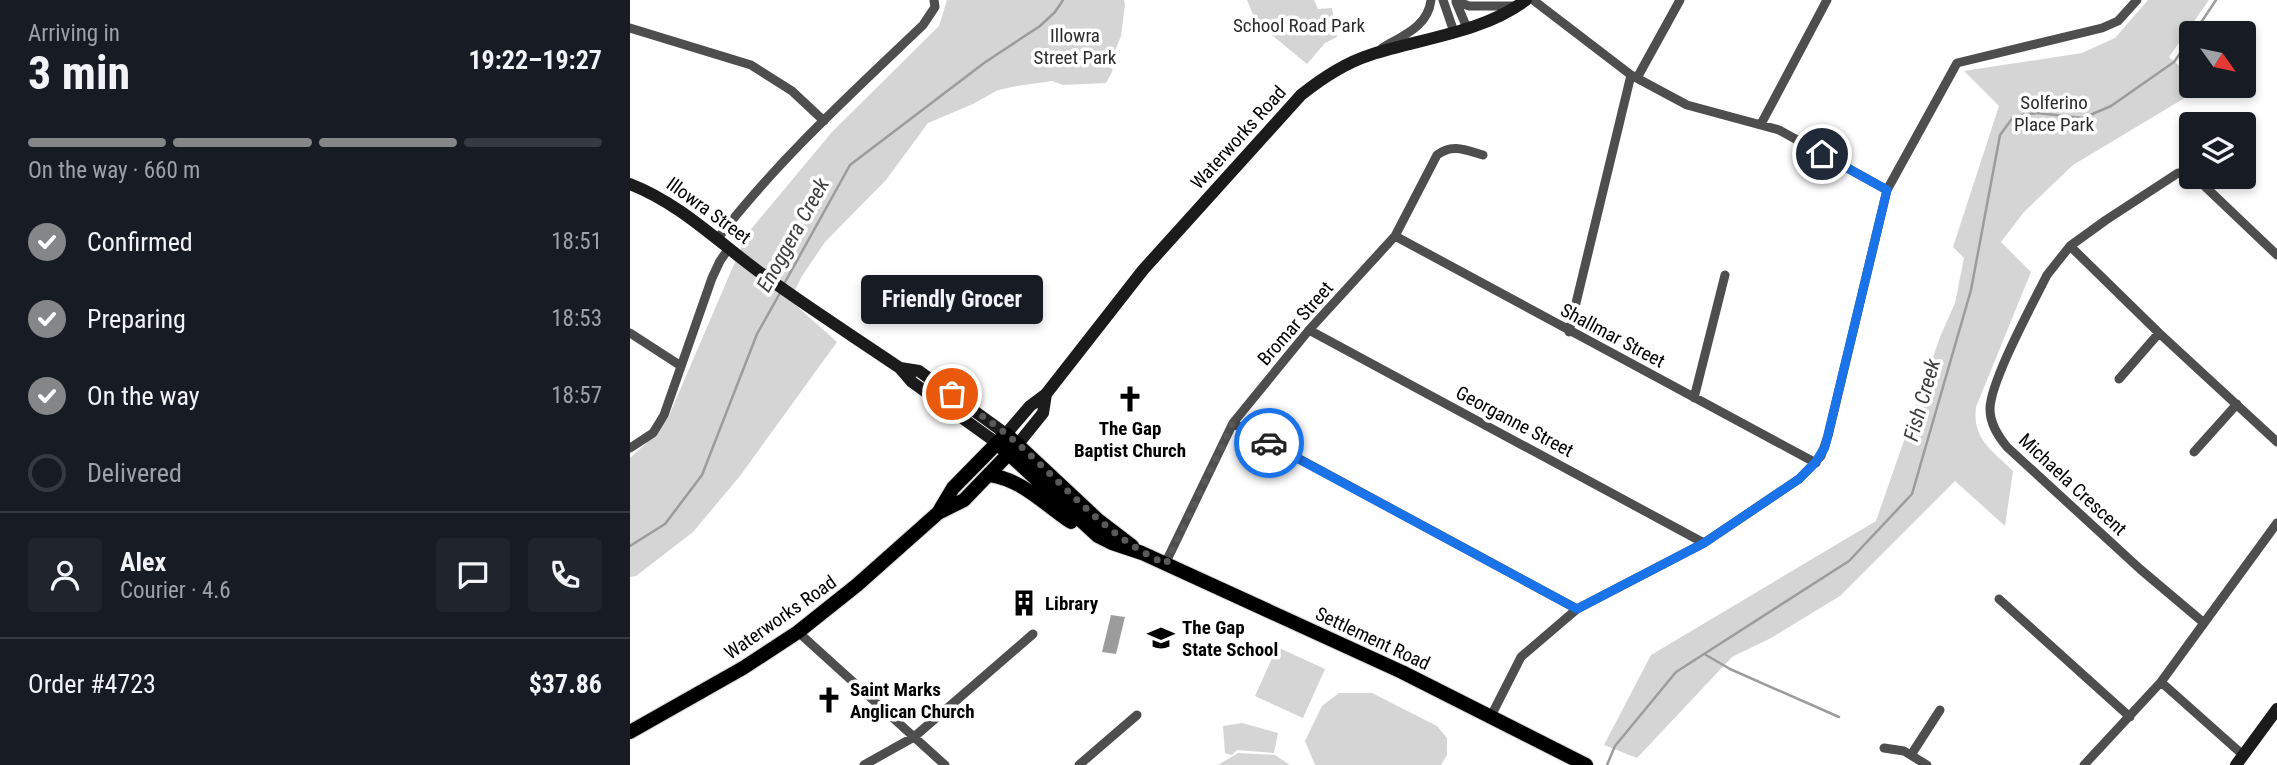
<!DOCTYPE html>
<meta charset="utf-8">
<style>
:root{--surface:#171b24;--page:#20242c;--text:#f1f3f6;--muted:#9ea1a6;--line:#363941;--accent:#858687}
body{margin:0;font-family:"Roboto Condensed",sans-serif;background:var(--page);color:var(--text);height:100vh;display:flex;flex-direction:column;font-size:26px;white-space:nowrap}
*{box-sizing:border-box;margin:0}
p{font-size:23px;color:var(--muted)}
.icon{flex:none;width:38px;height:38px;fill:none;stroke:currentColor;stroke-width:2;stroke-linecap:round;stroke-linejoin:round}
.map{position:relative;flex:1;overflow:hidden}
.panel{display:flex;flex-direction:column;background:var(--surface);width:630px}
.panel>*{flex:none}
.needle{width:46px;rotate:123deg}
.fabs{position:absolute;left:1549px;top:21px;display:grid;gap:14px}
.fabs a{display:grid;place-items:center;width:77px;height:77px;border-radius:7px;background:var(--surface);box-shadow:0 4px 10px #0003;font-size:35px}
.pin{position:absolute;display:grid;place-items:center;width:60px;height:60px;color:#fff;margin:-30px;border:4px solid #fff;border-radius:50%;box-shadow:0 2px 7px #0007}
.courier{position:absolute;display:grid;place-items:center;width:70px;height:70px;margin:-35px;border:5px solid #1a73e8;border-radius:50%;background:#fff;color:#222;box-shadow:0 2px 9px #0007}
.bubble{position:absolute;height:49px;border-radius:7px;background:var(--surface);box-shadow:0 4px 10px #0003;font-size:23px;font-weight:700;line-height:49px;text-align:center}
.overview em{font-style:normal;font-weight:700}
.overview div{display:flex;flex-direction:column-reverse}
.overview{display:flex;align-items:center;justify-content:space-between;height:119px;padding:0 28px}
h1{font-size:46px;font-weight:700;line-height:52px}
.bar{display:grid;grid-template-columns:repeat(4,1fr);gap:10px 7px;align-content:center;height:84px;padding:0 28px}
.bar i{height:9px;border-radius:5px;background:var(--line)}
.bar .current{background:var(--accent)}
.bar p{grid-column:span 4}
.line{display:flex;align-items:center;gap:18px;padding:0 28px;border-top:2px solid var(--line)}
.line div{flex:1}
.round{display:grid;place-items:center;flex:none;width:74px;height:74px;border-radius:7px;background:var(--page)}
ol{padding:0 28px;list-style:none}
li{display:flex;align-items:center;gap:21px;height:77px}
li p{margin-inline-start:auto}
li .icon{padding:7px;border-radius:50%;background:var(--accent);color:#fff;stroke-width:4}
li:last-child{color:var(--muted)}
li i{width:38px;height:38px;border:4px solid var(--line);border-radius:50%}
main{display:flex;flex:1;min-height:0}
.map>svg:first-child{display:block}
.green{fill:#d5d5d5}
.water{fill:#9c9c9c}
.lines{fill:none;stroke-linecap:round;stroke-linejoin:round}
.stream{stroke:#9c9c9c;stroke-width:2.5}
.primary-casing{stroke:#dbdbdb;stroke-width:16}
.street{stroke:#4e4e4e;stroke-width:9}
.secondary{stroke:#1b1b1b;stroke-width:12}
.primary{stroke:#000;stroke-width:14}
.done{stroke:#595959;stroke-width:7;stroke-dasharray:0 12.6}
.route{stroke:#1a73e8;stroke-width:9}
.labels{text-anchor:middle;stroke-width:7;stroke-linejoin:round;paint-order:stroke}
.park-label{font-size:19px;fill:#2c2c2c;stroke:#fff}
.street-label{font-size:19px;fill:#000;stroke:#fff}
.poi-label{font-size:19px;font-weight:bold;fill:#000;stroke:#fff;text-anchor:start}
.water-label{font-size:21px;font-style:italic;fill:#3d3d3d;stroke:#fff}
</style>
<main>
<section class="panel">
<div class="overview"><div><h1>3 min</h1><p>Arriving in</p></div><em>19:22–19:27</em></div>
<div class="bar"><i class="current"></i><i class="current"></i><i class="current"></i><i></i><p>On the way · 660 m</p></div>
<ol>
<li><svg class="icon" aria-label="check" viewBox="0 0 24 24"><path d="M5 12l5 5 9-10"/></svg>Confirmed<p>18:51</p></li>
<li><svg class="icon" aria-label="check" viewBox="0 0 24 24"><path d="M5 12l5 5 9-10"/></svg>Preparing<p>18:53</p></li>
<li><svg class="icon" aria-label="check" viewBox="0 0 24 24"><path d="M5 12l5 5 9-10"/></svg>On the way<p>18:57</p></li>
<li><i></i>Delivered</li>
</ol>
<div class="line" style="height:126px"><a class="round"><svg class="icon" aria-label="person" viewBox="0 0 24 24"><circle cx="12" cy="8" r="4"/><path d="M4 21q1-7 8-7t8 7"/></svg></a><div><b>Alex</b><p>Courier · 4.6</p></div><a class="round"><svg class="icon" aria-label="chat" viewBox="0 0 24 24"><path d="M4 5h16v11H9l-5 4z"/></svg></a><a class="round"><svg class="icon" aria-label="phone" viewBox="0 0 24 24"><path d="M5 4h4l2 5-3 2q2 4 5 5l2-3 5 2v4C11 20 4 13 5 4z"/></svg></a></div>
<div class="line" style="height:91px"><div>Order #4723</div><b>$37.86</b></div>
</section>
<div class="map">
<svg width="1647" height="765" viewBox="0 0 1647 765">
<rect width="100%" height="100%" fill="#fff"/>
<path class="green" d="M 317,0 L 494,0 L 495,5 L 491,36 L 479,66 L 483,70 L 476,83 L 433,85 L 422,81 L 387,86 L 368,90 L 343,104 L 298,123 L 256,180 L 195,242 L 172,276 L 160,300 L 207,342 L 110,476 L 63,532 L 6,576 L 0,577 L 0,458 L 23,437 L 38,418 L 117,234 L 202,132 L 309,26 Z
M 617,0 L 684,0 L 688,9 L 702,8 L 707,37 L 695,43 L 677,64 L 637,31 L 630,32 Z
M 1518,0 L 1579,0 L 1539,57 L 1561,76 L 1561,86 L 1573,87 L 1443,165 L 1394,212 L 1371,242 L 1401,272 L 1346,407 C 1342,439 1362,450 1383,471 L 1375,526 L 1325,481 L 1210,596 L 1141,638 L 1102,657 L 1007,758 L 974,745 L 1021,655 L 1246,521 L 1310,337 L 1325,303 L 1334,258 L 1323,247 L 1369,106 L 1334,71 L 1452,53 L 1485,38 Z
M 647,647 L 695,669 L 673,718 L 625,696 Z
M 709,693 L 742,693 L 807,726 L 817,738 L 817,755 L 811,765 L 685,765 L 675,741 L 692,706 Z
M 612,723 L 648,733 L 644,753 L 607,750 L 602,755 L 595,753 L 593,726 Z
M 608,753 L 645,755 L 660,765 L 588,765 Z"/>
<path class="water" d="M 481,615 L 495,617 L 486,654 L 472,652 Z"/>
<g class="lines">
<path class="stream" d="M 1564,33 L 1586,0
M 154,284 L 220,165 L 354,63 L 410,26 L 425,12 L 433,0
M 0,546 L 35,524 L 72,475 L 127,334 L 150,293
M 1076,655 L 1100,669 L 1209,717
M 977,765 L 985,746 L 1046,672 L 1219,561 L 1282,494 L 1341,290 L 1370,135 L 1384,116 L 1407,113 L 1453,118 L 1481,106 L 1544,62 L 1561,38"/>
<g class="primary-casing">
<path id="primary" d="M 367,443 L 468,536 L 482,543 L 512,553 L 772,672 L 956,765
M 360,475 C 393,480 415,505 441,522
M 308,513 L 323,488 L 376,434 L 468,520 L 502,546
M 0,732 L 113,668 L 168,632 L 227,585 L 308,513 L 334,500 L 388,444"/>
</g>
<path class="street" d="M 813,0 L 824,32
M 903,0 L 1001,75 L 1057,105 L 1149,130 L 1257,190
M 826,1 L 839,6 L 886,6
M 826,2 L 837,28
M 0,28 L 121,65 L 162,91 L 194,121
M 752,48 C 772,36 798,27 801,0
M 1007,78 L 1050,0
M 1131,124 L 1197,0
M 1561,174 L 1548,173 L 1476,220 L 1440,246 L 1417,275 C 1403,303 1360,382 1360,409 C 1360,424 1368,436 1377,447 L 1510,569 L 1574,623
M 1565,177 L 1647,255
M 765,236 L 1186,463
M 88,238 C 148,160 222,93 293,25 L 305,7 L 304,0
M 1440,246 L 1529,333 L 1647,442
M 679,330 L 1074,543
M 939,332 L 1001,75
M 0,333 L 51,366
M 1489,379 L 1529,333
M 1064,398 L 1095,275
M 603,423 L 947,609
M 0,448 L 23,433 L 34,415 L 82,278 L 90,261 L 99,248
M 1564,452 L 1607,404
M 535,564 L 603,423 L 679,330 L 765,236 L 807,155 C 822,143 836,150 853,155
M 1369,599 L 1500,717
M 168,632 L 315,765
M 1531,682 L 1613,755
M 861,716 L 891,657 L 947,609 L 1074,543 L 1169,479 L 1191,456 L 1198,436 L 1257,190 L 1327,63 L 1472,28 L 1488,21 L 1507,0
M 1254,748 L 1274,751 L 1297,765
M 1281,755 L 1310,710
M 234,765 L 284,737 L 403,634
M 449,765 L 507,715
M 1454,765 L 1531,682 L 1647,523"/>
<path class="secondary" d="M 0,184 C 49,203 86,240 128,271 C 174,305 223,336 270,368 L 282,382 L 367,443
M 270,368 L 289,371 L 376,434 L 400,406 L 416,394 L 513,270 L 671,95 C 691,79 715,63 740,55 C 792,38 852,33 896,0
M 388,444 L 413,413 L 416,394
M 1606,765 L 1647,709"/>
<use href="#primary" class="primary"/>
</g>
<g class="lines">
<path class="done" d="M 322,394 C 348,413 375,431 398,453 C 442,493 480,539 536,564 L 603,423 L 639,443"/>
<path class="route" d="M 639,443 L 947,609 L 1074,543 L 1169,479 L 1185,463 L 1195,447 L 1257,190 L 1192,154"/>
</g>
<defs>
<g id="church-bare" transform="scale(2.1)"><path d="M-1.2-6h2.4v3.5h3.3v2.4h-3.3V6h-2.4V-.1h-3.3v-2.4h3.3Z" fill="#000" stroke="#fff" stroke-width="2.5" paint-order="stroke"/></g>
<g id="building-bare" transform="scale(2.1)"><path d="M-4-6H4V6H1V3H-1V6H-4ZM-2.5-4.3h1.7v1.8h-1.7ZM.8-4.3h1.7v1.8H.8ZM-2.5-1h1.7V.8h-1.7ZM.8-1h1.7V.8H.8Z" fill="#000" stroke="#fff" stroke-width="2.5" paint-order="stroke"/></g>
<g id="school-bare" transform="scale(2.1)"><path d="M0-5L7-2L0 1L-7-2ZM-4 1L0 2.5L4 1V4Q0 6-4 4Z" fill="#000" stroke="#fff" stroke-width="2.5" paint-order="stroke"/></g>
</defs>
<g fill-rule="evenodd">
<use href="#church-bare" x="500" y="399"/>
<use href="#building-bare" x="394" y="603"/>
<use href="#school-bare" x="531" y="638"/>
<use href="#church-bare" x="199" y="700"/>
</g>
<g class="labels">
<g class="park-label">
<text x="669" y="32">School Road Park</text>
<text x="445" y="42">Illowra<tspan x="445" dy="22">Street Park</tspan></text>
<text x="1424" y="109">Solferino<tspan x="1424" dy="22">Place Park</tspan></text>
</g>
<g class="street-label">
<text transform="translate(608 137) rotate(-48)" y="7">Waterworks Road</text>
<text transform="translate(79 210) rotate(36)" y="7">Illowra Street</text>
<text transform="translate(665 323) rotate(-49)" y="7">Bromar Street</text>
<text transform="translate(983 335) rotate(28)" y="7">Shallmar Street</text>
<text transform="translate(885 421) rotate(28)" y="7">Georganne Street</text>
<text transform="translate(1443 484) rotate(43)" y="7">Michaela Crescent</text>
<text transform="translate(150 617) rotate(-35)" y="7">Waterworks Road</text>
<text transform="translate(743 638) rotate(25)" y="7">Settlement Road</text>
</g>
<g class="poi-label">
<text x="500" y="435" text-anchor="middle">The Gap<tspan x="500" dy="22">Baptist Church</tspan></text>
<text x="415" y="610">Library</text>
<text x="552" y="634">The Gap<tspan x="552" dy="22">State School</tspan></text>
<text x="220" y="696">Saint Marks<tspan x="220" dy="22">Anglican Church</tspan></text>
</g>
<g class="water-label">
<text transform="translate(163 235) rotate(-61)" y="7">Enoggera Creek</text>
<text transform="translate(1292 400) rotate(-74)" y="7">Fish Creek</text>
</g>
</g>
</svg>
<div class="fabs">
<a><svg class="needle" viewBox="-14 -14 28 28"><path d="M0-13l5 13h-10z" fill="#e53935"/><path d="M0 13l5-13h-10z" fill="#9ea1a6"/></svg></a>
<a><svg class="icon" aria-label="layers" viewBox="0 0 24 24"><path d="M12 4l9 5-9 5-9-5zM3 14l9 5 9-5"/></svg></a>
</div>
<div class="pin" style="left:322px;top:394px;background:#ea580c"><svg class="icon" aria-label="bag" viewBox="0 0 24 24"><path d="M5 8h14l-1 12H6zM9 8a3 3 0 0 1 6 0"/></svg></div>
<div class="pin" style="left:1192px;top:154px;background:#1f2937"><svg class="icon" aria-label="home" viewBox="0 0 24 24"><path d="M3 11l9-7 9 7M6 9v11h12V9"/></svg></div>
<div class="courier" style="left:639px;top:443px"><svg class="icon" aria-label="car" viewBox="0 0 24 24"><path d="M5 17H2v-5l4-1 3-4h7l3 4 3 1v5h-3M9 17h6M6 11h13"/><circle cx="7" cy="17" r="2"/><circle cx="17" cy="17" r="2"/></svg></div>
<div class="bubble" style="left:231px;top:275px;width:182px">Friendly Grocer</div>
</div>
</main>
